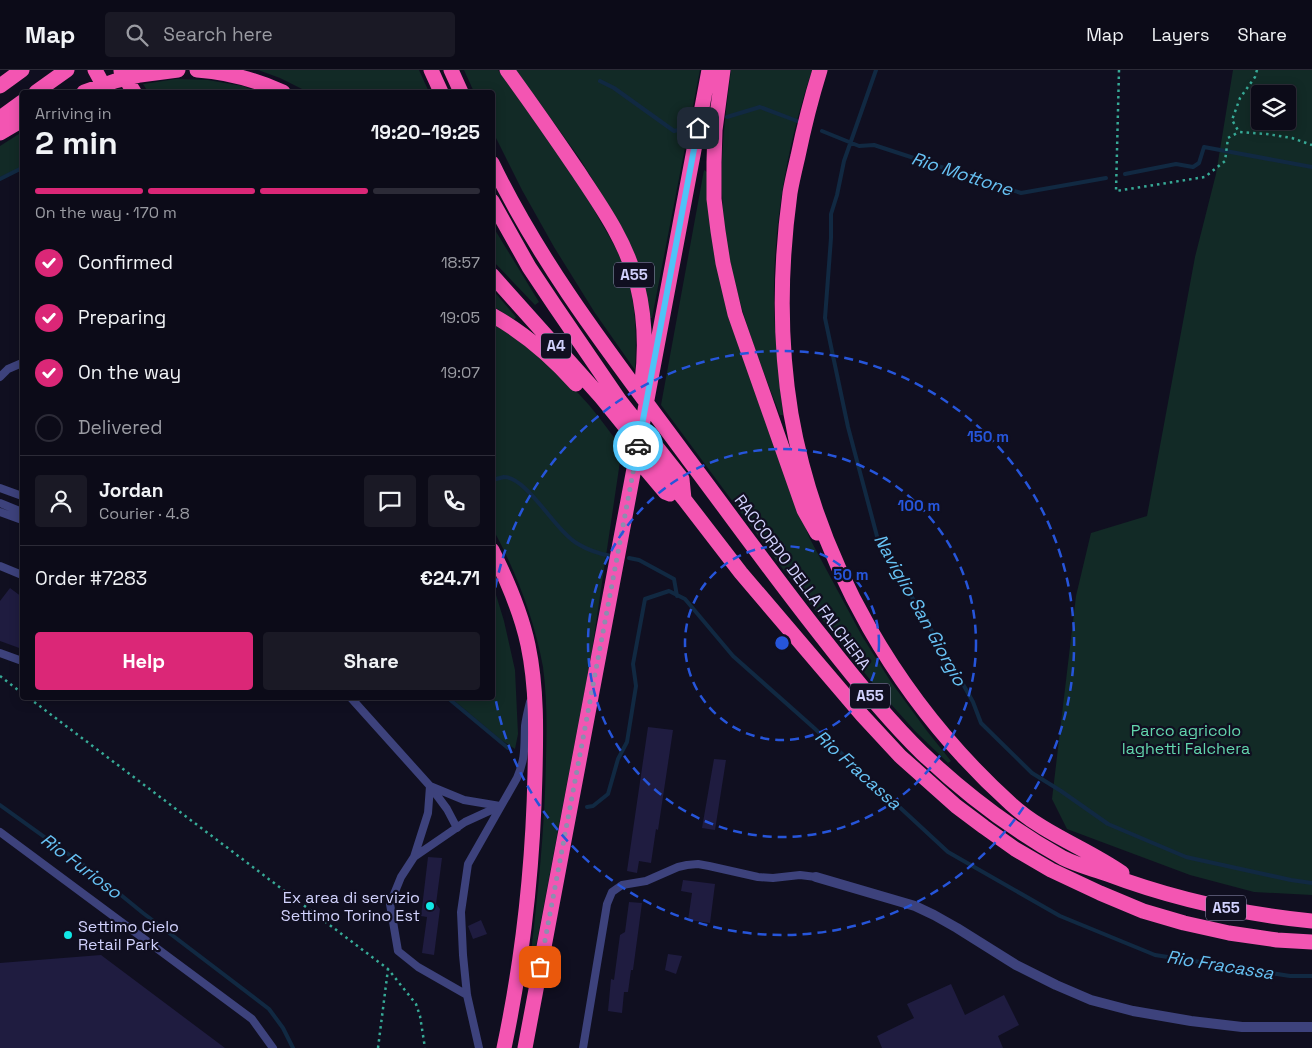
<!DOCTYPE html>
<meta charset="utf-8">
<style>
:root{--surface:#0c0b18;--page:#1a1925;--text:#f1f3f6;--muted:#9a9ba2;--line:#2c2b37;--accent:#db2777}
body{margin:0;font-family:"Space Grotesk",sans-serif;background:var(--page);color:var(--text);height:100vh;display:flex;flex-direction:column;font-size:19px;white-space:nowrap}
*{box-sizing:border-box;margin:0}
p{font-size:16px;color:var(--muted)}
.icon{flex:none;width:28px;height:28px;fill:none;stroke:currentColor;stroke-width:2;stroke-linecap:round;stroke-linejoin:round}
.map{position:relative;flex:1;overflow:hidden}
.side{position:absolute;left:20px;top:20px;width:475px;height:610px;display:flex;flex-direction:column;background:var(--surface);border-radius:5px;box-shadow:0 2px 12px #0003,0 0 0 1px var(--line)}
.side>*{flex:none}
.controls{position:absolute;left:1251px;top:15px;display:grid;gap:10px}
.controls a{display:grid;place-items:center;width:45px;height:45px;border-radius:5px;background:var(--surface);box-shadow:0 2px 12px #0003,0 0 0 1px var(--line);font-size:25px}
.pin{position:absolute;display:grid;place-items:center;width:42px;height:42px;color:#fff;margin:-21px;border-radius:10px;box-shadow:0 2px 8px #0006}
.courier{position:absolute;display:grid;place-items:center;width:50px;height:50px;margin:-25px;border:4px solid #4fc3f7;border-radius:50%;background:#fff;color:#222;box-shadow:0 1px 6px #0007}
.overview em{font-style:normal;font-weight:800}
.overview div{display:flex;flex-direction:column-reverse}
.overview{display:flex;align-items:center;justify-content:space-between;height:85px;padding:0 15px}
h1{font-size:32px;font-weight:800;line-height:38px}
.bar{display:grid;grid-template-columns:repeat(4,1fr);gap:8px 5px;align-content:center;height:60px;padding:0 15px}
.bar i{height:6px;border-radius:4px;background:var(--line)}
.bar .active{background:var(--accent)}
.bar p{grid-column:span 4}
.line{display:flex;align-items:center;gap:12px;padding:0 15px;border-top:1px solid var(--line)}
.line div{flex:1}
.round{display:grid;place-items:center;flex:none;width:52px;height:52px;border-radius:5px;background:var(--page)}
ol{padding:0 15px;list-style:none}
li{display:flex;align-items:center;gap:15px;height:55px}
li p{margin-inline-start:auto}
li .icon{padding:5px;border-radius:50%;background:var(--accent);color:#fff;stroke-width:4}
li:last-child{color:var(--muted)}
li i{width:28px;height:28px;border:2px solid var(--line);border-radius:50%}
.cta{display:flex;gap:10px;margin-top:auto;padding:10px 15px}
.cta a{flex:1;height:58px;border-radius:5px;background:var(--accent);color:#fff;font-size:20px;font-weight:800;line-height:58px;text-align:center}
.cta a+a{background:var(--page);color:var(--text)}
header{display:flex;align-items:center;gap:30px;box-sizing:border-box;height:70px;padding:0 25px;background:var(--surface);border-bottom:1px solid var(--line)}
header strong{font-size:24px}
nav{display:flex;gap:28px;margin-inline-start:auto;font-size:18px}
.search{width:350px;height:45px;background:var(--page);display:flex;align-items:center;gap:12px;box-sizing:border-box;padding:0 18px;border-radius:5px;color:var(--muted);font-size:19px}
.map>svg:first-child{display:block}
.green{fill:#122a26;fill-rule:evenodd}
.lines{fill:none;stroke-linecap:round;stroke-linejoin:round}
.stream{stroke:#112942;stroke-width:4}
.building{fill:#1f1c40}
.path{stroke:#37aa97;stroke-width:2.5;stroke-dasharray:2.5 4;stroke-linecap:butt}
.lane{stroke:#3d427c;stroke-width:8}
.street{stroke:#3d427c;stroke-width:10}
.highway{stroke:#f355b2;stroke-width:15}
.done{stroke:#8d8daf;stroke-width:5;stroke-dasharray:0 9}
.route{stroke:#4fc3f7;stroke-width:6}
.ring{fill:none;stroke:#2655da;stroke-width:2.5;stroke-dasharray:9 6}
.poi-dot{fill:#11e8e6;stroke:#100f20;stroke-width:2}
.labels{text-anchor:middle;stroke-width:4.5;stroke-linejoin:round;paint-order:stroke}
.shield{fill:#100f20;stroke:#9797ba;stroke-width:1}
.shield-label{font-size:15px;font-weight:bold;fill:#d1d1fc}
.street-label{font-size:16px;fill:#d1d1fc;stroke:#100f20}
.park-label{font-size:16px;fill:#63d6ad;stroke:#100f20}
.poi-label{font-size:16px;fill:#d1d1fc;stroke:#100f20;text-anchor:end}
.water-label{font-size:18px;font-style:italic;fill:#67c2f4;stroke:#100f20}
.centre{fill:#2655da;stroke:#100f20;stroke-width:2.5}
.ring-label{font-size:15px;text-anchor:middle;font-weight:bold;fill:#2655da;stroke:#100f20;stroke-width:4.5;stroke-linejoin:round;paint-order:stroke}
</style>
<header>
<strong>Map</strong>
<div class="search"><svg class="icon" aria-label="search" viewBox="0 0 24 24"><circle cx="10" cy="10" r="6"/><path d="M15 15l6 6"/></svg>Search here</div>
<nav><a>Map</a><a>Layers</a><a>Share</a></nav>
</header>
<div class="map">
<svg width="1312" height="978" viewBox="0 0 1312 978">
<rect width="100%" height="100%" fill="#100f20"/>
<path class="green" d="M 258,0 L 419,0 L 429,22 L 308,22 L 280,8 Z
M 464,0 L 498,0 C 534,50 573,100 602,154 C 611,169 620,185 626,202 C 636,233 637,267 635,300 L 595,243 L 554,177 L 522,120 L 493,62 L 492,22 L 474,22 Z
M 516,0 L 700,0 L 652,248 L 649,248 L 615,146 L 580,89 Z
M 731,0 L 812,0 C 789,69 775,143 774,216 C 773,259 779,302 783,345 L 780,345 C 755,281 727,209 723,140 C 719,93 725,47 731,0 Z
M 1233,0 L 1312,0 L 1312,825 L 1254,822 L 1190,805 L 1067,759 L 1052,729 L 1076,526 L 1091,463 L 1147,446 L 1195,187 L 1216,104 ZM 1260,24 L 1288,24 L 1288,51 L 1260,51 Z
M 176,9 L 208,10 L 243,16 L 258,22 L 148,22 L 143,14 Z
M 22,62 L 22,97 L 0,107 L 0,76 Z
M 704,100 L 707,102 L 709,139 L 797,436 L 810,469 L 862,566 L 891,612 L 927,661 L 951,691 L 948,693 L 915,661 L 880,622 L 841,574 L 782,498 L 661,335 Z
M 492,155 L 539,232 L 535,235 L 493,191 Z
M 492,219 L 516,247 L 514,250 L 493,236 Z
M 492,253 C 528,275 561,304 589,335 C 601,349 611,364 622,378 L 591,587 L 533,892 L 530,891 C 538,824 545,756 546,688 C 547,658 547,627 543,597 C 534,548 516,502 493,459 Z
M 493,515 L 504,551 L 515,600 L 518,664 L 515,679 L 501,670 L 451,628 L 492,628 Z"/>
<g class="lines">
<path class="stream" d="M 876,0 L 844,91 L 837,125 L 831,144 L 831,168 L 825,248 L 848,357 L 878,470 L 954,598 L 973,632 L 981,653 L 1032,703 L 1061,721 L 1108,754 L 1186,787 L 1291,810 L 1312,813
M 600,11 L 614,18 L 674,61 L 695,56
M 727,47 L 760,37 L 797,51
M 822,61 L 859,76 L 874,75 L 1021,123 L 1106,108
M 1125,104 L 1176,94 L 1193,97 L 1199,93 L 1204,77 L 1312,97
M 0,109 L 22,98
M 492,410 C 496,409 500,408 504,407 C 527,407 556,462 578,474 C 588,480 600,484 611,486
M 629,488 L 639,490 L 674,509 L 677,526
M 448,628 L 508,678
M 0,735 L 89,799 L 143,843 L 269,939 L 283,958 L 293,978
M 587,737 L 593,736 L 608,724 L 618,689 L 627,672 L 636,616 L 633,594 L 645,529 L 669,521 L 685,529 L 733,586 L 813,657 L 948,782 L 1060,846 L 1155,885 L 1290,906 L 1312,906"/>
</g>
<path class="building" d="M 10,518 L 22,527 L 22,579 L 0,571 L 0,531 Z
M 648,657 L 673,660 L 658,760 L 656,759 L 651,793 L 639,791 L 637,803 L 627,801 Z
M 714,689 L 726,690 L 715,760 L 702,758 Z
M 428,787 L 442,788 L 436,834 L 440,839 L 434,885 L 422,883 L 427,847 L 421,846 Z
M 683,810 L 715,814 L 710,853 L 688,850 L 692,823 L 681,821 Z
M 629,832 L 642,833 L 633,900 L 631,900 L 628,922 L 624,922 L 622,943 L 608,941 L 611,909 L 614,910 L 620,865 L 625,862 Z
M 481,850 L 487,864 L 473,869 L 468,856 Z
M 668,884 L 682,886 L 676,904 L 665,900 Z
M 101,885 L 225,978 L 0,978 L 0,893 Z
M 951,914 L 965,945 L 1004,925 L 1019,955 L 998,966 L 1003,978 L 882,978 L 877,966 L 914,948 L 907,934 Z"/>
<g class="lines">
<path class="path" d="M 1119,0 L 1116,121 L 1205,107 L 1225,91 L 1228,68 L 1239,62
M 1257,0 L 1255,7 L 1240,28 L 1232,50 L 1239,62 L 1267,64 L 1292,68 L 1312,75
M 0,606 L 22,623
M 29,628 L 388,899 L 416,934 L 420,946 L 425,978
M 378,978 L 388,899"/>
<path class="lane" d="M 0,307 L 8,299 L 22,293
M 0,418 L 22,426
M 0,433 L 22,442
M 0,442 L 22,450
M 0,496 L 22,505
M 0,583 L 22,591
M 351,628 L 430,716 L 447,739 L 457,758
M 0,762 L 252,949 L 273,978
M 414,787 L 428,743 L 430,716 L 464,730 L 500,736
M 467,925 L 418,897 L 398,881 L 390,834 L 401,807 L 414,787 L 465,752 L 500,736
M 479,978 L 467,925 L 463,885 L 461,842 L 468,794 L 517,708 C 526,687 524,677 525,656 C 526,648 528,640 530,632
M 583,978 L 607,834 L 612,822 L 622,815 L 646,811 L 678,797 L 687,795 L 698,794 L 709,796 L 758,807 L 773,808 L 800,805 L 816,807"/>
<path class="street" d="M 816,807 L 915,836 L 934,845 L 957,858 L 1016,895 L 1056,915 L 1091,930 L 1133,941 L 1191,951 L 1242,957 L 1312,957"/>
<path class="highway" d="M 95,0 L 107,22
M 197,0 C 227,2 256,10 283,22
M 431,0 L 441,22
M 451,0 L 461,22
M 507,0 C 531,33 554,66 577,100 C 601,136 626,171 637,214 C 645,246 646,280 642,312
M 723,0 L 715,60 L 714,92 L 714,129 L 718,161 L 723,193 L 735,244 L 804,440 L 817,463
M 820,0 C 811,29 804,57 798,86 C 795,99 792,111 790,123 C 780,196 779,271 791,344 C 817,493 899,633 1011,734 C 1044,764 1086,778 1122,803
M 121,1 L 134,22
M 0,16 L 22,0
M 36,22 L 67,0
M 84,22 L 115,11 L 140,5 L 178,0
M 0,48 L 22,32
M 0,63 L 22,50
M 492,93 C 544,201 619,295 689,390 C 734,450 777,510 823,568 C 854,608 886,648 922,683 C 964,723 1013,760 1063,788 C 1077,795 1093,799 1107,804 C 1173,829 1242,844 1312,851
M 492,131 L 529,197 L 555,236 L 620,331 L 682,409 L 684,429
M 492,205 L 601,327 L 684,429 L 741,503 L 862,645 L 900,686 L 956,736 L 984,757 L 1015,779 L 1051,800 L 1100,823 L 1143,841 L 1184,853 L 1229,863 L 1277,870 L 1312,872
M 492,245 C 524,263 552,287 576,314
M 633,384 L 665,422 L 670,424
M 492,480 C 507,510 521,542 528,575 C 537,618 536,661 535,704 C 533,796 523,888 504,978
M 525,978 L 709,0"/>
</g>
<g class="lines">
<path class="done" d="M 540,897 L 638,376"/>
<path class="route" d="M 638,376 L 698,58"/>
</g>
<g class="ring">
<circle cx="782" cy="573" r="97"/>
<circle cx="782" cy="573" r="194"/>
<path d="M493 532A292 292 0 1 1 493 614"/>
</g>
<g class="poi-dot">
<circle cx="430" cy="836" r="5"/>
<circle cx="68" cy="865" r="5"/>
</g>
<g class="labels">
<g class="shield">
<rect x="614" y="192.5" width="40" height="25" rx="4"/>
<rect x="541" y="263.5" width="30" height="25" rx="4"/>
<rect x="850" y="613.5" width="40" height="25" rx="4"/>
<rect x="1206" y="825.5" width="40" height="25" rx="4"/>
</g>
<g class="shield-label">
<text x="634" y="210">A55</text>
<text x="556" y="281">A4</text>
<text x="870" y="631">A55</text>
<text x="1226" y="843">A55</text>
</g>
<g class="street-label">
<text transform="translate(803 512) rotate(53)" y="6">RACCORDO DELLA FALCHERA</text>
</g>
<g class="park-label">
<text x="1186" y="666">Parco agricolo<tspan x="1186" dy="18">laghetti Falchera</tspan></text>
</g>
<g class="poi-label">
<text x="420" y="833">Ex area di servizio<tspan x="420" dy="18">Settimo Torino Est</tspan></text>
<text x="78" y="862" text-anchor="start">Settimo Cielo<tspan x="78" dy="18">Retail Park</tspan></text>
</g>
<g class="water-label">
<text transform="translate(962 104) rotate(18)" y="6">Rio Mottone</text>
<text transform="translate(920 540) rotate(61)" y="6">Naviglio San Giorgio</text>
<text transform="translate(858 700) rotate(42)" y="6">Rio Fracassa</text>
<text transform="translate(81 796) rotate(37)" y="6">Rio Furioso</text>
<text transform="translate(1220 895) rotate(9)" y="6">Rio Fracassa</text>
</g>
</g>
<circle cx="782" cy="573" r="8" class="centre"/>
<g class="ring-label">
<text x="988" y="372">150 m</text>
<text x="919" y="441">100 m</text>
<text x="851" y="510">50 m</text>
</g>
</svg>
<div class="controls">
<a><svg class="icon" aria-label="layers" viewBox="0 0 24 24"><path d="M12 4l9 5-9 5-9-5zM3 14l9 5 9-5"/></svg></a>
</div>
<div class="pin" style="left:540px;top:897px;background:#ea580c"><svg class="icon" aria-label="bag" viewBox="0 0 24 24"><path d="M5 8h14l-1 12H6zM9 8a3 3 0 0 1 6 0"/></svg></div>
<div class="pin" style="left:698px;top:58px;background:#1f2937"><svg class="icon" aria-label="home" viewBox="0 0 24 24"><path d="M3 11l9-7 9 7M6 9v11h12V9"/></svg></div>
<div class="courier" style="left:638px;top:376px"><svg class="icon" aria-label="car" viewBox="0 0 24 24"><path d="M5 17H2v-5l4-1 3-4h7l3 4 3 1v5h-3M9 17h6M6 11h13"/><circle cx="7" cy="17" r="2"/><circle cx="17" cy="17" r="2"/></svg></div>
<section class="side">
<div class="overview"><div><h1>2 min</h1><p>Arriving in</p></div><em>19:20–19:25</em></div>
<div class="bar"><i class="active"></i><i class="active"></i><i class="active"></i><i></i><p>On the way · 170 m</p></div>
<ol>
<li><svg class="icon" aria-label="check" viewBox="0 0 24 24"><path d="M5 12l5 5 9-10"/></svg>Confirmed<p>18:57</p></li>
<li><svg class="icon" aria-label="check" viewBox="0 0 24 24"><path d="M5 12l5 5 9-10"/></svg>Preparing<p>19:05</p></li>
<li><svg class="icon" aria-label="check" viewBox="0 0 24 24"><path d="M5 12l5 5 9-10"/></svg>On the way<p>19:07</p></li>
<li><i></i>Delivered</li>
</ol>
<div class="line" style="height:90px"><a class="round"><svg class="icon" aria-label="person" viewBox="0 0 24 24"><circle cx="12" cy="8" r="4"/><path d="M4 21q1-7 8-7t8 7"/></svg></a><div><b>Jordan</b><p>Courier · 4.8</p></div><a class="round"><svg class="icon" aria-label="chat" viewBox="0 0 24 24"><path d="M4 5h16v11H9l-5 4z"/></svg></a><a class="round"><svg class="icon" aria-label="phone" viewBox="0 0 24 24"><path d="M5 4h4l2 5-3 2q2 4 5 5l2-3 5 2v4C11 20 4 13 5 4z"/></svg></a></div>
<div class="line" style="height:65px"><div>Order #7283</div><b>€24.71</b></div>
<div class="cta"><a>Help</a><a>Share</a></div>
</section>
</div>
